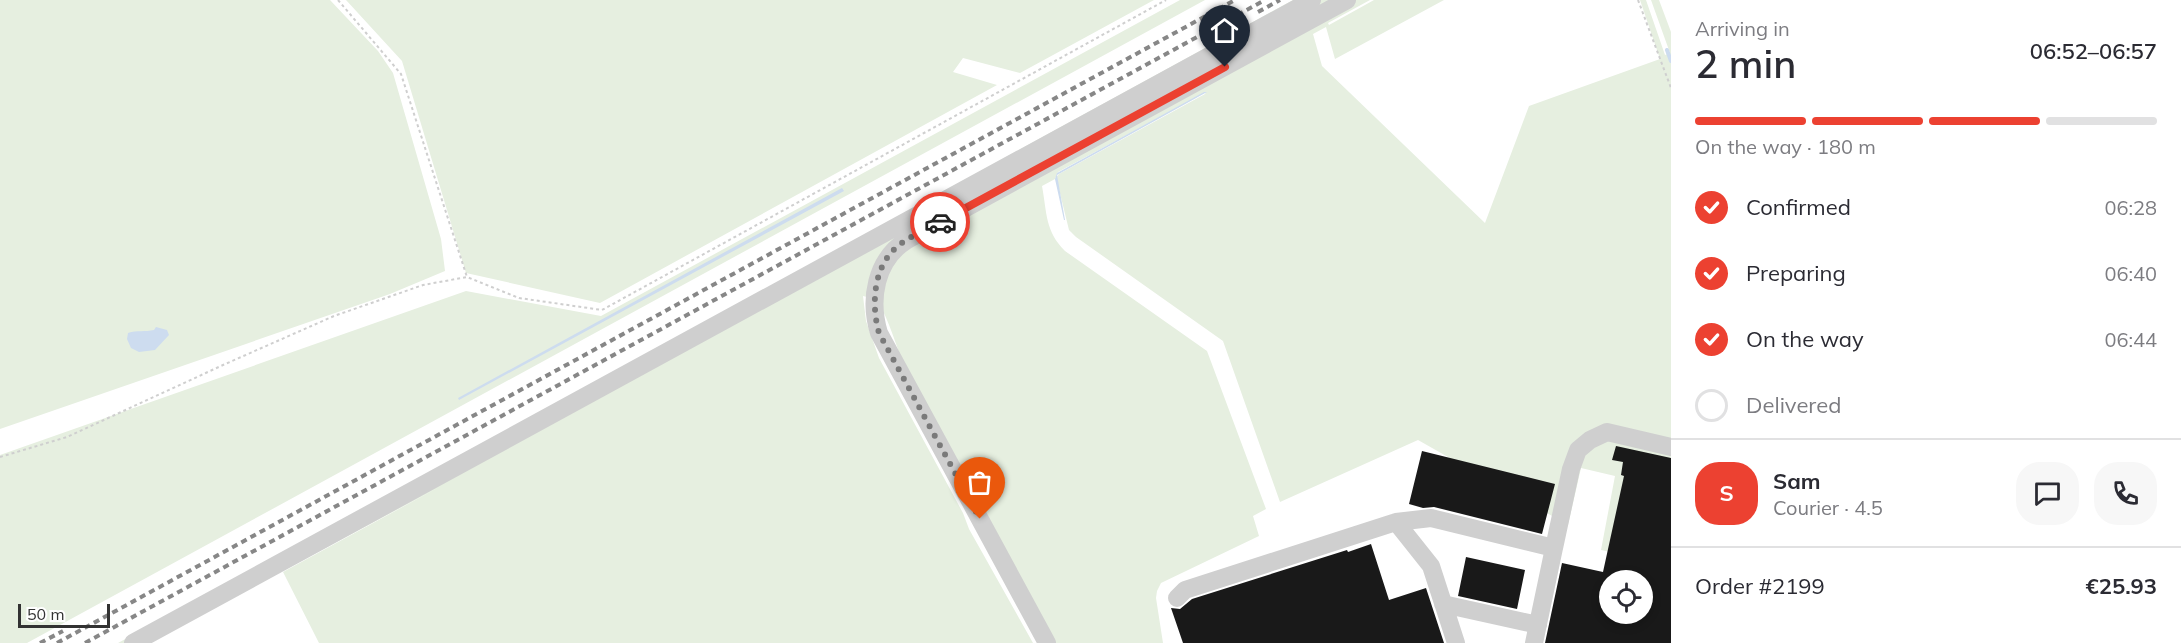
<!DOCTYPE html>
<meta charset="utf-8">
<style>
:root{--surface:#fff;--page:#f7f7f7;--text:#2b2b33;--muted:#7c7c81;--line:#e1e1e2;--accent:#ec4131}
body{margin:0;font-family:Mulish,sans-serif;background:var(--page);color:var(--text);height:100vh;display:flex;flex-direction:column;font-size:22px;white-space:nowrap}
*{box-sizing:border-box;margin:0}
p{font-size:20px;color:var(--muted)}
.icon{flex:none;width:33px;height:33px;fill:none;stroke:currentColor;stroke-width:2;stroke-linecap:round;stroke-linejoin:round}
.map{position:relative;flex:1;overflow:hidden}
.drawer{display:flex;flex-direction:column;background:var(--surface);width:510px}
.drawer>*{flex:none}
.buttons{position:absolute;left:1599px;top:570px;display:grid;gap:12px}
.buttons a{display:grid;place-items:center;width:54px;height:54px;border-radius:50%;background:var(--surface);box-shadow:0 3px 9px #0003;font-size:30px}
.scale{position:absolute;left:18px;bottom:15px;width:92px;box-sizing:border-box;padding-left:6px;border:3px solid #323232;border-top:0;font-size:16px;line-height:21px;white-space:nowrap;color:#323232;-webkit-text-stroke:4px #fff;paint-order:stroke}
.pin{position:absolute;display:grid;place-items:center;width:51px;height:51px;color:#fff;margin:-62px -26px;border-radius:50% 50% 50% 0;rotate:-45deg;box-shadow:0 0 6px #0007}
.pin .icon{rotate:45deg}
.courier{position:absolute;display:grid;place-items:center;width:60px;height:60px;margin:-30px;border:4px solid #ec4131;border-radius:50%;background:#fff;color:#222;box-shadow:0 2px 8px #0007}
.head em{font-style:normal;font-weight:600}
.head div{display:flex;flex-direction:column-reverse}
.head{display:flex;align-items:center;justify-content:space-between;height:102px;padding:0 24px}
h1{font-size:39px;font-weight:600;line-height:45px}
.bar{display:grid;grid-template-columns:repeat(4,1fr);gap:9px 6px;align-content:center;height:72px;padding:0 24px}
.bar i{height:8px;border-radius:4px;background:var(--line)}
.bar .active{background:var(--accent)}
.bar p{grid-column:span 4}
.line{display:flex;align-items:center;gap:15px;padding:0 24px;border-top:2px solid var(--line)}
.line div{flex:1}
.round{display:grid;place-items:center;flex:none;width:63px;height:63px;border-radius:24px;background:var(--page)}
ol{padding:0 24px;list-style:none}
li{display:flex;align-items:center;gap:18px;height:66px}
li p{margin-inline-start:auto}
li .icon{padding:6px;border-radius:50%;background:var(--accent);color:#fff;stroke-width:4}
li:last-child{color:var(--muted)}
li i{width:33px;height:33px;border:3px solid var(--line);border-radius:50%}
main{display:flex;flex:1;min-height:0}
.map>svg:first-child{display:block}
.green{fill:#e6efe0}
.water{fill:#cddcef}
.lines{fill:none;stroke-linecap:round;stroke-linejoin:round}
.stream{stroke:#cddcef;stroke-width:4}
.building{fill:#191919;fill-rule:evenodd}
.path{stroke:#cfcfcf;stroke-width:2;stroke-dasharray:3 3;stroke-linecap:butt}
.minor{stroke:#cfcfcf;stroke-width:18}
.rail{stroke:#878787;stroke-width:4;stroke-dasharray:6 4.5;stroke-linecap:butt}
.done{stroke:#7a7a7a;stroke-width:6;stroke-dasharray:0 10.8}
.route{stroke:#ec4131;stroke-width:8}
</style>
<main>
<div class="map">
<svg width="1671" height="643" viewBox="0 0 1671 643">
<rect width="100%" height="100%" fill="#fff"/>
<path class="green" d="M 0,0 L 330,0 L 378,51 L 393,73 L 441,239 L 445,271 L 390,294 L 0,429 Z
M 346,0 L 1154,0 L 1020,73 L 963,58 L 953,72 L 997,85 L 600,303 L 466,273 L 402,61 Z
M 1180,0 L 1205,0 L 27,643 L 0,643 L 0,455 L 466,291 L 601,316 Z
M 1293,0 L 1342,0 L 905,238 L 871,298 L 863,296 L 866,321 L 879,358 L 963,513 L 969,529 L 1033,643 L 319,643 L 283,572 L 443,485 L 148,643 L 118,643 Z
M 1353,0 L 1370,0 L 1328,23 L 1329,25 L 1374,0 L 1444,0 L 1335,59 L 1326,27 L 1313,34 L 1322,66 L 1485,223 L 1529,106 L 1660,59 L 1640,0 L 1646,0 L 1665,55 L 1670,53 L 1651,0 L 1659,0 L 1671,32 L 1671,565 L 1601,550 L 1615,476 L 1581,468 L 1568,525 L 1418,440 L 1280,502 L 1223,341 L 1076,237 L 1069,230 L 1056,177 L 1059,174 L 1205,94 L 1206,92 L 1058,172 L 1055,179 L 1042,186 C 1047,213 1045,231 1065,251 L 1207,351 L 1266,509 L 1253,516 L 1259,536 L 1161,583 L 1157,591 L 1156,598 L 1163,643 L 1054,643 L 907,374 C 897,349 890,322 877,299 L 892,258 Z"/>
<path class="water" d="M 1204,92 L 1207,92 L 1057,175 L 1065,220 L 1064,220 L 1055,179 L 1057,173 Z
M 842,188 L 844,191 L 459,400 L 458,398 Z
M 156,327 L 167,330 L 169,335 L 155,350 L 139,352 L 131,348 L 127,339 L 128,333 C 137,330 145,332 154,330 Z"/>
<g class="lines">
<path class="stream" d="M 1667,50 L 1671,61"/>
</g>
<path class="building" d="M 1616,446 L 1671,458 L 1671,643 L 1545,643 L 1562,563 L 1603,572 L 1624,476 L 1621,475 L 1623,462 L 1612,460 ZM 1610,580 L 1642,580 L 1642,614 L 1610,614 Z
M 1422,451 L 1555,484 L 1542,534 L 1434,507 L 1423,508 L 1409,504 Z
M 1371,544 L 1389,600 L 1426,588 L 1444,643 L 1183,643 L 1171,608 L 1180,609 L 1192,599 L 1347,550 L 1348,552 Z
M 1466,557 L 1525,570 L 1517,609 L 1458,596 Z"/>
<g class="lines">
<path class="path" d="M 338,0 L 401,74 L 467,277
M 1638,0 L 1671,88
M 0,457 L 67,437 L 223,365 L 334,316 L 423,285 L 467,277 L 519,298 L 602,310 L 1166,0"/>
<path class="minor" d="M 1396,522 L 1431,518 L 1554,548 L 1534,643
M 1554,548 L 1571,469 L 1578,450 L 1590,440 L 1607,432 L 1671,447
M 1177,598 L 1185,590 L 1396,522 L 1431,566 L 1456,643
M 1443,604 L 1538,625
M 133,643 L 1312,0
M 1047,643 L 879,333 C 869,300 875,260 907,240 L 1347,0"/>
<path class="rail" d="M 1258,12 L 1280,0
M 40,643 L 63,631
M 57,643 L 1235,0
M 85,643 L 1265,0"/>
</g>
<g class="lines">
<path class="done" d="M 940,222 C 926,230 910,236 898,246 C 873,266 871,305 879,333 L 980,519"/>
<path class="route" d="M 940,222 L 1225,67"/>
</g>
</svg>
<div class="buttons">
<a><svg class="icon" aria-label="locate" viewBox="0 0 24 24"><circle cx="12" cy="12" r="6"/><path d="M12 2v4M12 18v4M2 12h4M18 12h4"/></svg></a>
</div>
<div class="scale">50 m</div>
<div class="pin" style="left:980px;top:519px;background:#ea580c"><svg class="icon" aria-label="bag" viewBox="0 0 24 24"><path d="M5 8h14l-1 12H6zM9 8a3 3 0 0 1 6 0"/></svg></div>
<div class="pin" style="left:1225px;top:67px;background:#1f2937"><svg class="icon" aria-label="home" viewBox="0 0 24 24"><path d="M3 11l9-7 9 7M6 9v11h12V9"/></svg></div>
<div class="courier" style="left:940px;top:222px"><svg class="icon" aria-label="car" viewBox="0 0 24 24"><path d="M5 17H2v-5l4-1 3-4h7l3 4 3 1v5h-3M9 17h6M6 11h13"/><circle cx="7" cy="17" r="2"/><circle cx="17" cy="17" r="2"/></svg></div>
</div>
<section class="drawer">
<div class="head"><div><h1>2 min</h1><p>Arriving in</p></div><em>06:52–06:57</em></div>
<div class="bar"><i class="active"></i><i class="active"></i><i class="active"></i><i></i><p>On the way · 180 m</p></div>
<ol>
<li><svg class="icon" aria-label="check" viewBox="0 0 24 24"><path d="M5 12l5 5 9-10"/></svg>Confirmed<p>06:28</p></li>
<li><svg class="icon" aria-label="check" viewBox="0 0 24 24"><path d="M5 12l5 5 9-10"/></svg>Preparing<p>06:40</p></li>
<li><svg class="icon" aria-label="check" viewBox="0 0 24 24"><path d="M5 12l5 5 9-10"/></svg>On the way<p>06:44</p></li>
<li><i></i>Delivered</li>
</ol>
<div class="line" style="height:108px"><b class="round" style="background:var(--accent);color:#fff">S</b><div><b>Sam</b><p>Courier · 4.5</p></div><a class="round"><svg class="icon" aria-label="chat" viewBox="0 0 24 24"><path d="M4 5h16v11H9l-5 4z"/></svg></a><a class="round"><svg class="icon" aria-label="phone" viewBox="0 0 24 24"><path d="M5 4h4l2 5-3 2q2 4 5 5l2-3 5 2v4C11 20 4 13 5 4z"/></svg></a></div>
<div class="line" style="height:78px"><div>Order #2199</div><b>€25.93</b></div>
</section>
</main>
